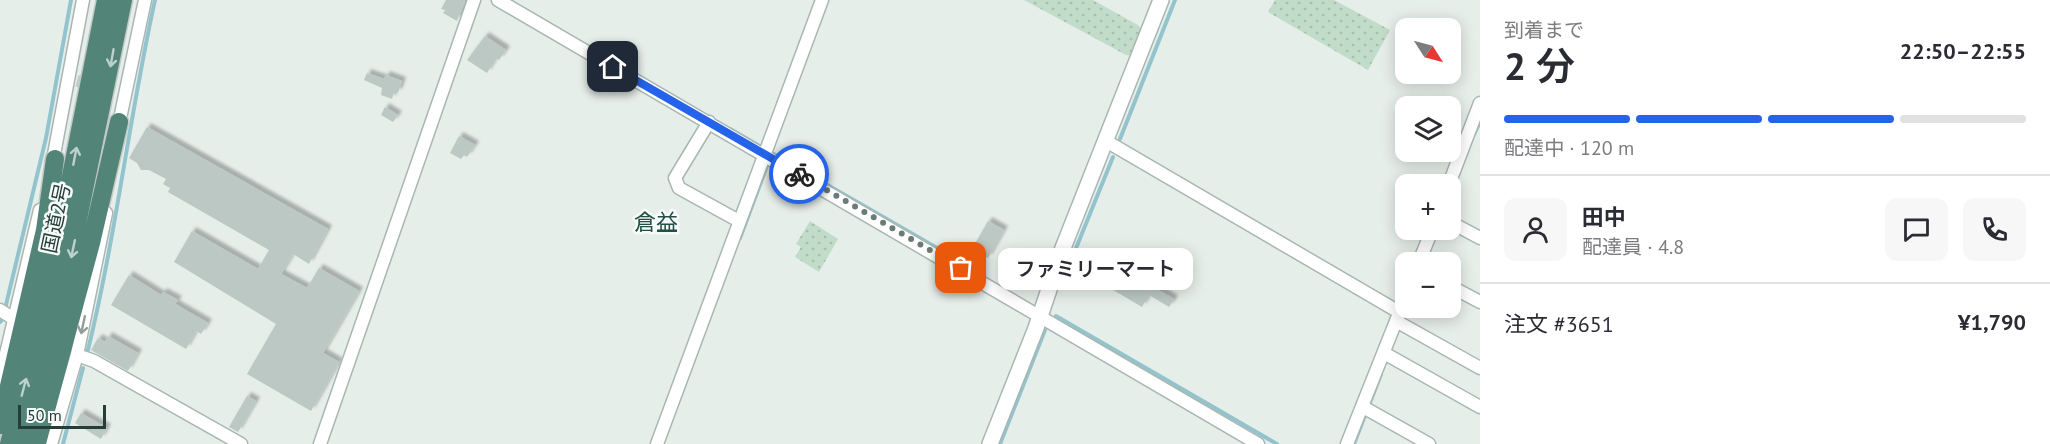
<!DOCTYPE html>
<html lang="ja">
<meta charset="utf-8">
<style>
:root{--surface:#fff;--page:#f7f7f7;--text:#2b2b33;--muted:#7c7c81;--line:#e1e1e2;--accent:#2563eb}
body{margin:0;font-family:"PT Sans","Noto Sans JP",sans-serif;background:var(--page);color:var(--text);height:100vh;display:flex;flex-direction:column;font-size:22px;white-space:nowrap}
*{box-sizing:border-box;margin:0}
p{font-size:20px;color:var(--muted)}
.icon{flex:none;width:33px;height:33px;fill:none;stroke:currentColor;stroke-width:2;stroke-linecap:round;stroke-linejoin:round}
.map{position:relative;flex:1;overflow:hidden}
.panel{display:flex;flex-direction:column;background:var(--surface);width:570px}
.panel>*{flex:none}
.needle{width:39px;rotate:126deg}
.controls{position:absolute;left:1395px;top:18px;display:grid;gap:12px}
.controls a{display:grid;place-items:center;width:66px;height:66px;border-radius:12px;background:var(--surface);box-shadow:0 3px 15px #0003;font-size:30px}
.scale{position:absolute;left:18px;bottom:15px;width:88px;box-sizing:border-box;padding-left:6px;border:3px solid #263e38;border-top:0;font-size:16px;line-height:21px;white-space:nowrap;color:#263e38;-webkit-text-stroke:4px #f6faf8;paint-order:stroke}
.pin{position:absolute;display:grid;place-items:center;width:51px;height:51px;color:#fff;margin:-26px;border-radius:12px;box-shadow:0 3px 9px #0006}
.courier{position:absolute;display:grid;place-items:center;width:60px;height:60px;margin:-30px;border:4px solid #2563eb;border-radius:50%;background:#fff;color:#222;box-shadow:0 2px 8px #0007}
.bubble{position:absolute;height:42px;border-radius:12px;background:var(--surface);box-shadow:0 3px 15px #0003;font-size:20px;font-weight:600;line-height:42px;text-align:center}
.summary em{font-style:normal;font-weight:600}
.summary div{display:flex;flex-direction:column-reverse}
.summary{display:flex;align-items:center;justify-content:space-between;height:102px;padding:0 24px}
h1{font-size:39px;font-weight:600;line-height:45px}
.bar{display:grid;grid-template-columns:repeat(4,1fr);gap:9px 6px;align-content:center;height:72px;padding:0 24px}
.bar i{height:8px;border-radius:4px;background:var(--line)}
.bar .on{background:var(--accent)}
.bar p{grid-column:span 4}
.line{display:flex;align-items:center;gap:15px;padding:0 24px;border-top:2px solid var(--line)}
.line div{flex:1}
.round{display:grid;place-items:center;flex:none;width:63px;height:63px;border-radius:12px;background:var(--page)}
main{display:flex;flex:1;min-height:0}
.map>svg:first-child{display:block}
.green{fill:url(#green-dots)}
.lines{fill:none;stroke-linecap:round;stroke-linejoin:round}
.stream{stroke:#93c4cd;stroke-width:4}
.building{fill:#bbc8c3;filter:url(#shadow)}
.minor-tunnel{stroke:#c0cbc6;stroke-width:12;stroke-dasharray:12 6;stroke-linecap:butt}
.minor-casing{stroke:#a9b6b1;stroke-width:15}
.tertiary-casing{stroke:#a9b6b1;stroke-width:18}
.trunk-casing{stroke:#c2c9c7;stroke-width:21}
.minor{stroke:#fff;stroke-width:12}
.tertiary{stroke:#fff;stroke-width:15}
.trunk{stroke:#528478;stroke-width:18}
.oneway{stroke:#bdd1cb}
.oneway2{stroke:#929e9c}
.done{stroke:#697c76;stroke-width:6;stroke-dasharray:0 10.8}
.route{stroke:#2563eb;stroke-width:8}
.labels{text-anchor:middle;stroke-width:5;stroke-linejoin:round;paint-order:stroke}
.street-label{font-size:20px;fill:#263e38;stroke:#f6faf8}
.quarter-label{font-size:22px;fill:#234f45;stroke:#f6faf8}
</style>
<main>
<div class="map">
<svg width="1480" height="444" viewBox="0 0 1480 444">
<defs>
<pattern id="green-dots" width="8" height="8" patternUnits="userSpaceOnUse" patternTransform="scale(1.5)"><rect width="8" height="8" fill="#c1ddc9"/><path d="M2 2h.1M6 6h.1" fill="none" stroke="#a6bfad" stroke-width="1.8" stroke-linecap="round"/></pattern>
<filter id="shadow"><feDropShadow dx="4" dy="-4" stdDeviation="1.5" flood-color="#0004"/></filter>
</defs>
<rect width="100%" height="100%" fill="#e6eeea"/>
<path class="green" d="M 1024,0 L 1093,0 L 1138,25 L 1142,30 L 1132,56 L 1126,55 Z
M 1275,0 L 1334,0 L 1390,30 L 1368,70 L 1268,12 Z
M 810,221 L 838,239 L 819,272 L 795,257 L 801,247 L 796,244 Z"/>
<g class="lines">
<path class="stream" d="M 730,129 L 958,260
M 1474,134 L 1480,122
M 1120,139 L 1175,0
M 1450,197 L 1455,183
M 740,238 L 767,166
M 1068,268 L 1113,157
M 5,309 L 46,138 L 71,0
M 1056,316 L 1277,444
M 0,322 L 1,321
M 87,354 C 116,237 129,117 155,0
M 63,444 L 83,368
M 1000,444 L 1045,330
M 1354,444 L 1381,374"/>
</g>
<path class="building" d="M 446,0 L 465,0 L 457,21 L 443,13 L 445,10 L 441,9 Z
M 485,36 L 506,50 L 499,60 L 496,58 L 487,73 L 467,60 Z
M 367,73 L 384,79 L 386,75 L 402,81 L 398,93 L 394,91 L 392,99 L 381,95 L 382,88 L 364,80 Z
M 385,107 L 398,115 L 393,122 L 381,115 Z
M 147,127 L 328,229 L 309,264 L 293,254 L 281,274 L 307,288 L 319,268 L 359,291 L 323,353 L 339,362 L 311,411 L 247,374 L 276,324 L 174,262 L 192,231 L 258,269 L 269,250 L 168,192 L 170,188 L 163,184 L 166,179 L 149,170 L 141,170 L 137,163 L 129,158 Z
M 459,136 L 475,145 L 467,157 L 464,155 L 461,159 L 450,153 Z
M 988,221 L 1004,230 L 988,258 L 972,249 Z
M 1099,256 L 1174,299 L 1169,307 L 1149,295 L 1142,307 L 1086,274 Z
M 129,275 L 161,295 L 163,292 L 178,300 L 175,304 L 208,323 L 201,334 L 196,331 L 186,349 L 111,305 Z
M 108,336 L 138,353 L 128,371 L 91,350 L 98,338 L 105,342 Z
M 247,396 L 256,401 L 238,432 L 229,427 Z
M 81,413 L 107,428 L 101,439 L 75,423 Z"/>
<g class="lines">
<path class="minor-tunnel" d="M 77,81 L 115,90"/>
<g class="minor-casing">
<path id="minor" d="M 498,0 L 1258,444
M 709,122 L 675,178 L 679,188 L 739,221
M 118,128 L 145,0
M 1106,141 L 1399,312
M 52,165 L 83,0
M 1449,184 L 1480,103
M 1450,222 L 1480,238
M 1419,262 L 1432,230
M 1450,286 L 1480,302
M 0,310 L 14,319
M 1396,321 L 1480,368
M 1384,353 L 1480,407
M 77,355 L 94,361 L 241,444
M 0,379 L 40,210
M 1363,407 L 1429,444
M 51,444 L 77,355 L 106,213
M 320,444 L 474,0
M 657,444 L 822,0
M 1347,444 L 1406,296"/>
</g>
<g class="tertiary-casing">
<path id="tertiary" d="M 990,444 L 1036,328 L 1063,248 L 1161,0"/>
</g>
<g class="trunk-casing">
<path id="trunk" d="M 0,425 L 45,230 L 55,159
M 37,443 L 91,243 L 119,122
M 9,444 L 43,317 L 106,0
M 25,444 L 57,321 L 123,0"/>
</g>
<use href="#minor" class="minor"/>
<use href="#tertiary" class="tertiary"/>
<use href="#trunk" class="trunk"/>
</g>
<defs><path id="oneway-shaft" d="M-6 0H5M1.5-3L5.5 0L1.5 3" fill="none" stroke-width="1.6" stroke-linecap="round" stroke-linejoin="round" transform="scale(1.5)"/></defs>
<g class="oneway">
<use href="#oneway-shaft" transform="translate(112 58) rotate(100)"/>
<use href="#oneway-shaft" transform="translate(75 156) rotate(-79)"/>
<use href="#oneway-shaft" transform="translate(73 249) rotate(102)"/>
<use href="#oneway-shaft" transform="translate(24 387) rotate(-75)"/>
</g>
<use class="oneway2" href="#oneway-shaft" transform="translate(83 325) rotate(102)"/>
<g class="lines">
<path class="done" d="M 799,174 L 961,268"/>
<path class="route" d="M 613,67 L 799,174"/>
</g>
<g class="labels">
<g class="street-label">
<text transform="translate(56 218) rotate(-78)" y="7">国道2号</text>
</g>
<g class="quarter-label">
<text x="656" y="230">倉益</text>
</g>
</g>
</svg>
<div class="controls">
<a><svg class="needle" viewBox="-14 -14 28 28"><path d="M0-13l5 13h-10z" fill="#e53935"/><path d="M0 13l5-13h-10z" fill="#7c7c81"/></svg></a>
<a><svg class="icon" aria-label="layers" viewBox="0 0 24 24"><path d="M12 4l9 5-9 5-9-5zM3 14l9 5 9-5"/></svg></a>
<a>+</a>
<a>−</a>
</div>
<div class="scale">50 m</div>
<div class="pin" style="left:961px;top:268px;background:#ea580c"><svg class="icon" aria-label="bag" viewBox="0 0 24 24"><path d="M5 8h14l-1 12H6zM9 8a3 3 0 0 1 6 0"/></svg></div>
<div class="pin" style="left:613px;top:67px;background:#1f2937"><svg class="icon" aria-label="home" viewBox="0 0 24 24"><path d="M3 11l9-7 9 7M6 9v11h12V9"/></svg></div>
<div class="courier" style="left:799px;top:174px"><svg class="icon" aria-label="bike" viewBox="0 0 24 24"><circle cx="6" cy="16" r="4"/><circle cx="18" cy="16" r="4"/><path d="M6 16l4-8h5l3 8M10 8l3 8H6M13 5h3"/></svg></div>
<div class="bubble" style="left:998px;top:248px;width:195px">ファミリーマート</div>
</div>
<section class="panel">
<div class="summary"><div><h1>2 分</h1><p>到着まで</p></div><em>22:50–22:55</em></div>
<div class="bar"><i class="on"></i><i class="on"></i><i class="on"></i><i></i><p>配達中 · 120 m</p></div>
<div class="line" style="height:108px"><a class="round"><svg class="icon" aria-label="person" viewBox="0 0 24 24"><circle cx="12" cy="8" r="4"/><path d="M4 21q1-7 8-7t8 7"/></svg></a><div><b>田中</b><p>配達員 · 4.8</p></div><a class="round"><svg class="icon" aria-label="chat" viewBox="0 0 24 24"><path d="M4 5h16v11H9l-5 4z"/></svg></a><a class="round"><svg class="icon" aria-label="phone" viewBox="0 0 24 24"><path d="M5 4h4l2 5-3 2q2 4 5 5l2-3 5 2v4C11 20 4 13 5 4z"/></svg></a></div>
<div class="line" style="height:78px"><div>注文 #3651</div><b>¥1,790</b></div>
</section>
</main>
